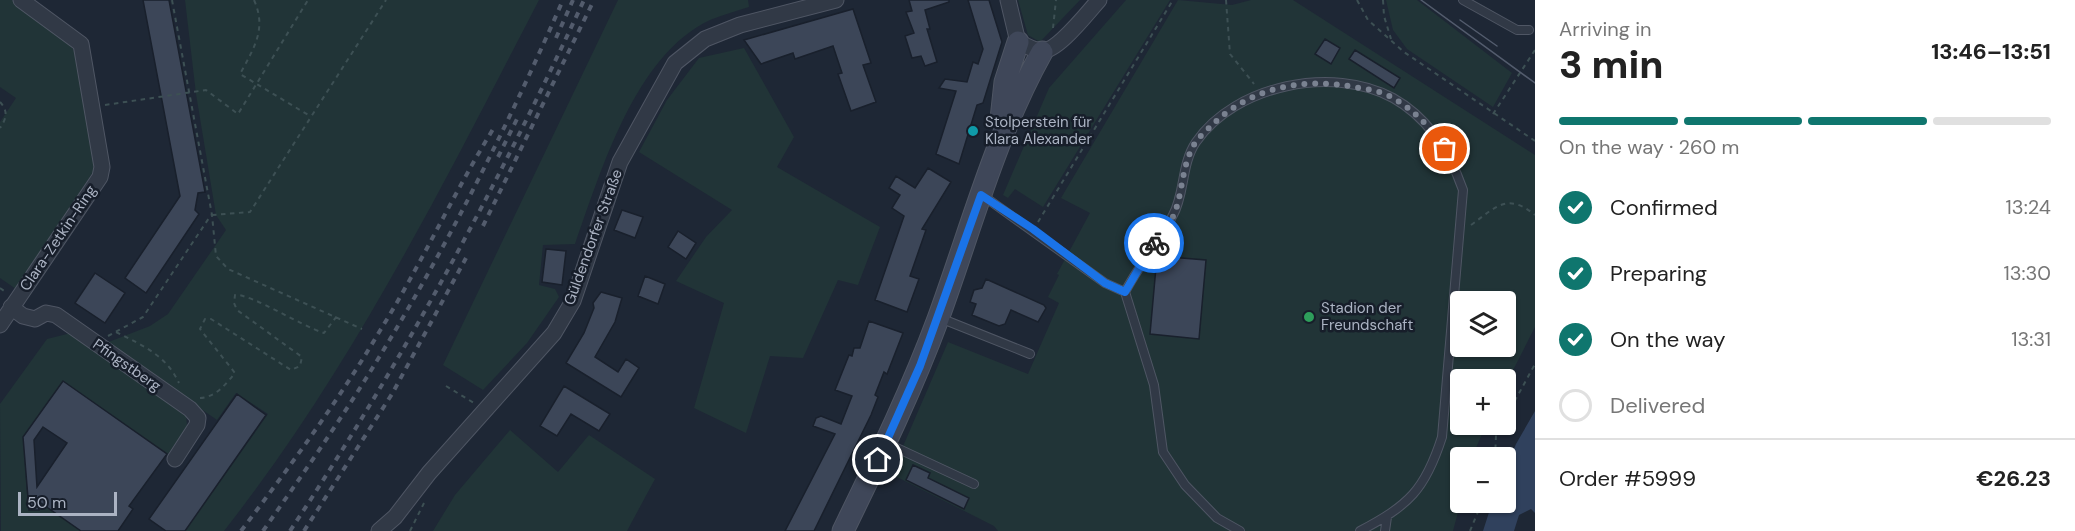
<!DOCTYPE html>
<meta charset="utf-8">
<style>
:root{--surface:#fff;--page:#f6f6f6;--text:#222;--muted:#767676;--line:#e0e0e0;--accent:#0f766e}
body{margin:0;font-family:"DM Sans",sans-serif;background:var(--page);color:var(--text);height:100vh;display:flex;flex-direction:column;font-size:22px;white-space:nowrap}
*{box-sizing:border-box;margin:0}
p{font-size:20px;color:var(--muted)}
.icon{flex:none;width:33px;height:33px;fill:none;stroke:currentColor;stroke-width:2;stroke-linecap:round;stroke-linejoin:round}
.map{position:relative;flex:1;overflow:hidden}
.panel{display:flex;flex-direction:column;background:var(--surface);width:540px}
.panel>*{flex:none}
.controls{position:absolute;left:1450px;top:291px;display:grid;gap:12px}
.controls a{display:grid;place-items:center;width:66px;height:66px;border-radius:6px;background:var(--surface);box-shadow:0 2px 4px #0004;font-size:30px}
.scale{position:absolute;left:18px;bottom:15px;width:99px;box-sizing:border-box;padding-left:6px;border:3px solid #abb3c3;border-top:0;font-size:16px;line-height:21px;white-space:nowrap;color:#abb3c3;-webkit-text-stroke:4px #171e2a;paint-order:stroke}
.pin{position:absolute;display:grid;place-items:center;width:51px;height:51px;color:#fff;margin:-26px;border:3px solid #fff;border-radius:50%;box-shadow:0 2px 6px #0007}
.courier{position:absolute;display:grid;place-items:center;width:60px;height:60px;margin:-30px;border:4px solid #1a73e8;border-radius:50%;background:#fff;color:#222;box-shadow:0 2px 8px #0007}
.summary em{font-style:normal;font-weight:800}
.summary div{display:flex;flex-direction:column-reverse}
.summary{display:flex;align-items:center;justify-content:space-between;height:102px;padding:0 24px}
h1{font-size:39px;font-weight:800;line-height:45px}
.bar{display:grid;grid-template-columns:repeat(4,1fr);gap:9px 6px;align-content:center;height:72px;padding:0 24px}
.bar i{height:8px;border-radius:4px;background:var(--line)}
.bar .selected{background:var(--accent)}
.bar p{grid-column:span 4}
.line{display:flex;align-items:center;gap:15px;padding:0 24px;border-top:2px solid var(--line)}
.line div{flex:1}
ol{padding:0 24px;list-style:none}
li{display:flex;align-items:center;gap:18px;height:66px}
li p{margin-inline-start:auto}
li .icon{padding:6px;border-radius:50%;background:var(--accent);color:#fff;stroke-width:4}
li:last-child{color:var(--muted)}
li i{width:33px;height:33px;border:3px solid var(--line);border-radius:50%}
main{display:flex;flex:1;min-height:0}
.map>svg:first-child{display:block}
.green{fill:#213437;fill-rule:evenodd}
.water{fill:#30415d}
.building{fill:#3c4658;stroke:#19202c;stroke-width:1.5;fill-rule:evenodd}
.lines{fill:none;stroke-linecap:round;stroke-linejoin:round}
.lane-casing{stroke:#4f5664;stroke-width:10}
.street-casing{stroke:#4f5664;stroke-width:17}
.secondary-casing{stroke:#4f5664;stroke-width:23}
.path{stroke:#3d5054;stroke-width:2;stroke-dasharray:4.5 4.5;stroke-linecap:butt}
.lane{stroke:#313946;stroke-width:8}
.street{stroke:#313946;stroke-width:15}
.secondary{stroke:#3f4759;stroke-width:21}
.tram{stroke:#535c6d;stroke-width:1.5}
.rail{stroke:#535c6d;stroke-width:4;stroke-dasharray:6 6;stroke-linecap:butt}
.done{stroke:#7a8291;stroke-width:6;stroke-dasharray:0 10.8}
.route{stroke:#1a73e8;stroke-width:8}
.culture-dot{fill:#0f9aa8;stroke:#171e2a;stroke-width:2}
.leisure-dot{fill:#2e9e5b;stroke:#171e2a;stroke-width:2}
.labels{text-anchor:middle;stroke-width:5;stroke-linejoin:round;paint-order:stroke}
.poi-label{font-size:15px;fill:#abb3c3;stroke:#171e2a;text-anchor:start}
.street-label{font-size:15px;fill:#abb3c3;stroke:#171e2a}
</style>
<main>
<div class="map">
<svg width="1535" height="531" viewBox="0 0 1535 531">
<rect width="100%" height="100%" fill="#1e2735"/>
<path class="green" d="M 0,0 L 12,0 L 69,41 L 74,51 L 95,162 L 93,172 L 16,289 L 0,278 L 0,122 L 16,98 L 0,87 Z
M 185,0 L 539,0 C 444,183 352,368 224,531 L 185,531 L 268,414 L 236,393 L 217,420 L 106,343 L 150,326 L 168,314 L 226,230 L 216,215 L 196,94 Z
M 618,0 L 748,0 L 749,7 C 736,11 722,15 710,20 C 635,55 601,171 575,244 L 543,245 L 539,285 L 555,289 L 559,297 L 527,343 L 483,390 L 443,365 Z
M 1018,0 L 1080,0 L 1040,42 L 1028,35 Z
M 1126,0 L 1170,0 L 1043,207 L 1015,189 L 1008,198 L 1003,195 L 1049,88 Z
M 1178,0 L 1232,5 L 1251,0 L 1293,0 L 1535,155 L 1535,327 L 1506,384 L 1506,380 L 1461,380 L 1461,424 L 1486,425 L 1472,457 L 1461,458 L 1461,501 L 1453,531 L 998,531 L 994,526 L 891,474 L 948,342 L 1028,374 L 1059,303 L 1048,297 L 1059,275 L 1057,274 L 1090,213 L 1061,198 ZM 1461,302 L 1506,302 L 1506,346 L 1461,346 Z
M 1386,0 L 1417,0 L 1512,73 L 1493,107 L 1407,49 L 1393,30 Z
M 744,48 L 794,137 L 777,167 L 880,227 L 858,285 L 838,280 L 803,358 L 770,356 L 746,433 L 694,408 L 724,303 L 676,281 L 706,237 L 732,210 L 639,152 L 667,100 L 699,58 Z
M 71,333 L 186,414 L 187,427 L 168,454 L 63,381 L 23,437 L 27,494 L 81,531 L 1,531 L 0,404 L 47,339 Z
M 510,430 L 558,472 L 589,435 L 655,479 L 627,531 L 433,531 L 455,495 Z"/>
<path class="water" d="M 1535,411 L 1535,513 L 1531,509 L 1519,515 L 1514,531 L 1483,531 L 1492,503 L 1506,502 L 1506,468 L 1516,444 Z"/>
<path class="building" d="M 143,0 L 169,0 L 205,192 L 198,193 L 195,210 L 199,214 L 146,293 L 125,278 L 180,196 Z
M 909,0 L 949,0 L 949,2 L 925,10 L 930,29 L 927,29 L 937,62 L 925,66 L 921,56 L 912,58 L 905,36 L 914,33 L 906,12 L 912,11 Z
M 968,0 L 989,0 L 1002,42 L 983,103 L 977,105 L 959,164 L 936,154 L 956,91 L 939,88 L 945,79 L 967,82 L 973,62 L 978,64 L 983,49 Z
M 853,9 L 871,63 L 863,65 L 876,102 L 851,111 L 838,74 L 842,73 L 833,46 L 795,59 L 793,53 L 761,64 L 744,40 Z
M 1325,39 L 1340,48 L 1331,64 L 1315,54 Z
M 1355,50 L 1400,78 L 1394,88 L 1349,59 Z
M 928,168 L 951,182 L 922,229 L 926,230 L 910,276 L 919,279 L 907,312 L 875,300 L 904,216 L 892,208 L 900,195 L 889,188 L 896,176 L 915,188 Z
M 622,210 L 643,217 L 635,238 L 614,230 Z
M 678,231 L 696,243 L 686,259 L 668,247 Z
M 546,249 L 566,251 L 562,285 L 542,282 Z
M 1157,256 L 1206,260 L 1199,339 L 1150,334 Z
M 95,273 L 125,293 L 105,323 L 75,303 Z
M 645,276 L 665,284 L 658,304 L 638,296 Z
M 986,279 L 1044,305 L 1046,308 L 1038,322 L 1011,310 L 1005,324 L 999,326 L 972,315 L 976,304 L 970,302 L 974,290 L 982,288 Z
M 601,292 L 622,298 L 615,322 L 595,357 L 618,372 L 626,359 L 639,368 L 621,397 L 566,363 L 584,333 L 594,308 L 593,303 Z
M 869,321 L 903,333 L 887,374 L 884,372 L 875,395 L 878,397 L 871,415 L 814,531 L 785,531 L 835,434 L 813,426 L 816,418 L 821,416 L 841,424 L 852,396 L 835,390 L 849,355 L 852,356 L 854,348 L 860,348 Z
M 63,381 L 167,454 L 129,506 L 133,509 L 118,531 L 81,531 L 38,501 L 39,510 L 29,510 L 23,437 ZM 43,427 L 67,443 L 37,487 L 34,440 Z
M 564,386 L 610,414 L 599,431 L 571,414 L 557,436 L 540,426 Z
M 237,394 L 266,415 L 185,531 L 166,531 L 149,519 Z
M 913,465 L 930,473 L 928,478 L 969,498 L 964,509 L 906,480 Z"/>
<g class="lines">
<g class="lane-casing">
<path id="lane" d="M 1463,0 L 1517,30 L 1529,30
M 982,195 L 1105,283 L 1125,292
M 940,318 L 1030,354
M 886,443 L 974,484
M 1240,531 L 1217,518 L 1185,485 L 1163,452 L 1154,385 L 1125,292 C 1139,265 1159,242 1173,215 C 1185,194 1181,164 1196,142 C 1235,85 1333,65 1393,98 C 1429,118 1450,153 1463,190 L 1442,437 C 1425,490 1409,505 1360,531
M 1385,531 L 1387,517"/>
</g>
<g class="street-casing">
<path id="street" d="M 1008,0 L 1018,42 C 1025,45 1033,50 1040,51 C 1056,54 1088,12 1099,0
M 11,307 L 23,316 L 35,319 L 46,313 L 56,315 L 190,409 L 198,418 L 197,425 L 175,459
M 0,325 L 100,177 L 102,167 L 81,44 L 21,0
M 379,531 L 395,517 L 429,473 L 554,333 L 573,301 L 620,162 L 675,63 L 705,39 L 740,25 L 836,0"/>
</g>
<g class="secondary-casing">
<path id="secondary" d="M 1001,119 L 1005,82 L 1018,42
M 843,531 C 877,461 911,392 938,319 C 971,229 995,136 1042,52"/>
</g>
<path class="path" d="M 172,0 L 212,215 L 216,256 L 228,269 L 362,329
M 254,0 C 267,29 254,48 240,74 L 310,116
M 1226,0 L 1230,54 L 1254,84
M 1357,0 L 1368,20 L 1404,52 L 1535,141
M 1383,0 L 1384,16 L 1391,39
M 1053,28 L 1056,0
M 0,102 C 8,111 7,118 0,128
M 105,105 L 206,90 L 238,114 L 308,0
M 1493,114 L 1535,50
M 212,215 L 250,212 L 386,0
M 1038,222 L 1173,0
M 1471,225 C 1496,207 1507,192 1535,215
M 0,288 L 7,293
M 116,332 C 142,345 166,355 179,383
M 108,336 L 143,317 L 211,215
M 446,386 L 474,403
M 200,398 C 216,397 225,385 235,373 L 200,329 L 205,319 L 211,319 L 291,370 L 300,366 L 302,357 L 237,310 L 234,303 L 235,295 C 250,293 303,327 324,333 L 337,316
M 1506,417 L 1535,364
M 1495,458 L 1496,435 L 1502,424
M 410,531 L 424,503
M 1470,531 L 1482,502"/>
<use href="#lane" class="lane"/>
<use href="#street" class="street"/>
<use href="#secondary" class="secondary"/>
<path class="tram" d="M 1421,0 L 1535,83
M 1460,20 L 1497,46"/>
<path class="rail" d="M 556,38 L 573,0
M 498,157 L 518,117
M 483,226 L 594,0
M 241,531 C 291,465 339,400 381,329 C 422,263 454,192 495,126
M 263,531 C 298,481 333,431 365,380 C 441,259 506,130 563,0
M 290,531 C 404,359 497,187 584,0
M 304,531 L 392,394 L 466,258"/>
</g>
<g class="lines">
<path class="done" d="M 1154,243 C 1161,233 1171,223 1175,212 C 1183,190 1182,164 1195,143 C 1199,137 1206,131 1211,126 C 1250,88 1301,77 1354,87 C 1367,89 1381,91 1393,98 C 1413,109 1433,130 1445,149"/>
<path class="route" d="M 878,460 L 920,366 L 981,195 L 1033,229 L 1105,283 L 1125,292 L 1154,243"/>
</g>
<circle class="culture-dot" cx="973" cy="131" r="6"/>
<circle class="leisure-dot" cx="1309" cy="317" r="6"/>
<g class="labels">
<g class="poi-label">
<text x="985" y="127">Stolperstein für<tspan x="985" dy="17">Klara Alexander</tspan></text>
<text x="1321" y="313">Stadion der<tspan x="1321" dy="17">Freundschaft</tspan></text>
</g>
<g class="street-label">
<text transform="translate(593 237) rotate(-70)" y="5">Güldendorfer Straße</text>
<text transform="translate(58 238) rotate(-56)" y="5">Clara-Zetkin-Ring</text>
<text transform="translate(127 365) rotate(35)" y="5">Pfingstberg</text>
</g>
</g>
</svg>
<div class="controls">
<a><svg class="icon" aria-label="layers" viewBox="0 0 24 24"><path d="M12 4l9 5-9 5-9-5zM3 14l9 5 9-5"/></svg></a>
<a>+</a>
<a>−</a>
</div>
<div class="scale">50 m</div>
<div class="pin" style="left:1445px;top:149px;background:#ea580c"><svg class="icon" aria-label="bag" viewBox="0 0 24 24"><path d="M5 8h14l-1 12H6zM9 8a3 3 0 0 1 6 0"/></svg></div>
<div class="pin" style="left:878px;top:460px;background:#1f2937"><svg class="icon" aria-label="home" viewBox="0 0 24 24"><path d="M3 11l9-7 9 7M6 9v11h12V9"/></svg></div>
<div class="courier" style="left:1154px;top:243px"><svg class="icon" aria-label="bike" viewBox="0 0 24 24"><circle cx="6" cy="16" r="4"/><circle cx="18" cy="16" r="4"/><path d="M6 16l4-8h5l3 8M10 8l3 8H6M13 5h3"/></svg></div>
</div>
<section class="panel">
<div class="summary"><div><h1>3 min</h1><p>Arriving in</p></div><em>13:46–13:51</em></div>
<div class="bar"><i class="selected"></i><i class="selected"></i><i class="selected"></i><i></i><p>On the way · 260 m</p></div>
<ol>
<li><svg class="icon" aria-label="check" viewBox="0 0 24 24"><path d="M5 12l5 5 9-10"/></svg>Confirmed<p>13:24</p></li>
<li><svg class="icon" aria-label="check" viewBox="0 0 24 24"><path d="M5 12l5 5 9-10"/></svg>Preparing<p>13:30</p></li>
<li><svg class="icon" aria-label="check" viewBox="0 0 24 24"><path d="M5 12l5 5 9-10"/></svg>On the way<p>13:31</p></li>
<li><i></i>Delivered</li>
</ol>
<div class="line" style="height:78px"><div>Order #5999</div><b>€26.23</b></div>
</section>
</main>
